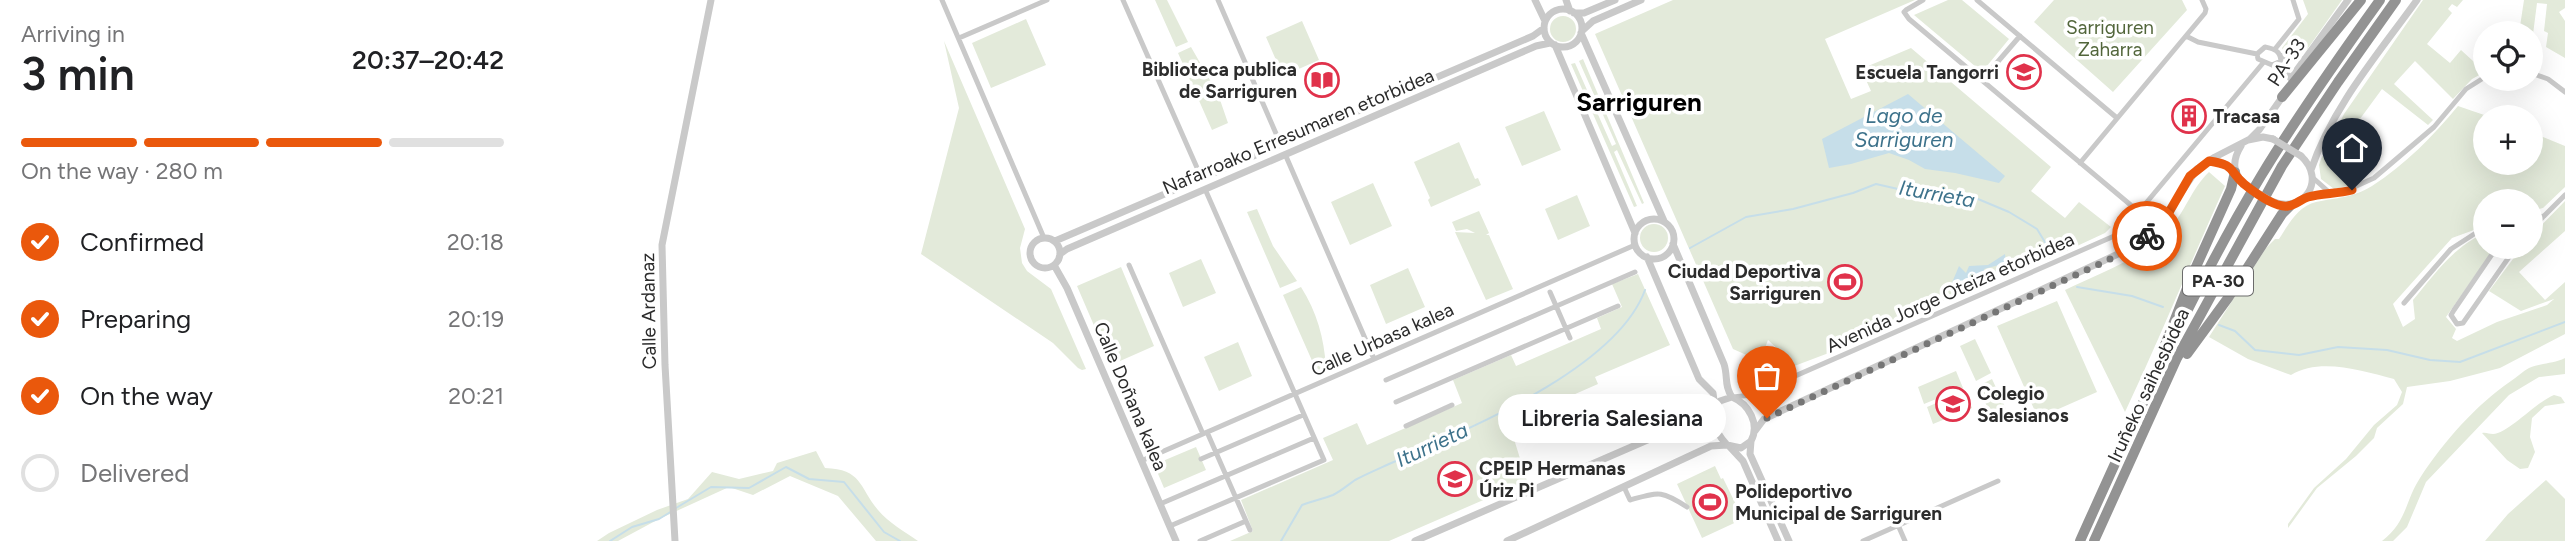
<!DOCTYPE html>
<meta charset="utf-8">
<style>
:root{--surface:#fff;--page:#f2f2f2;--text:#202124;--muted:#757577;--line:#e0e0e0;--accent:#ea580c}
body{margin:0;font-family:Figtree,sans-serif;background:var(--page);color:var(--text);height:100vh;display:flex;flex-direction:column;font-size:26px;white-space:nowrap}
*{box-sizing:border-box;margin:0}
p{font-size:23px;color:var(--muted)}
.icon{flex:none;width:38px;height:38px;fill:none;stroke:currentColor;stroke-width:2;stroke-linecap:round;stroke-linejoin:round}
.map{position:relative;flex:1;overflow:hidden}
.drawer{display:flex;flex-direction:column;background:var(--surface);width:525px}
.drawer>*{flex:none}
.tools{position:absolute;left:1948px;top:21px;display:grid;gap:14px}
.tools a{display:grid;place-items:center;width:70px;height:70px;border-radius:50%;background:var(--surface);box-shadow:0 7px 28px #0002;font-size:35px}
.pin{position:absolute;display:grid;place-items:center;width:60px;height:60px;color:#fff;margin:-72px -30px;border-radius:50% 50% 50% 0;rotate:-45deg;box-shadow:0 0 7px #0007}
.pin .icon{rotate:45deg}
.courier{position:absolute;display:grid;place-items:center;width:70px;height:70px;margin:-35px;border:5px solid #ea580c;border-radius:50%;background:#fff;color:#222;box-shadow:0 2px 9px #0007}
.bubble{position:absolute;height:49px;border-radius:24px;background:var(--surface);box-shadow:0 7px 28px #0002;font-size:23px;font-weight:600;line-height:49px;text-align:center}
.headline em{font-style:normal;font-weight:600}
.headline div{display:flex;flex-direction:column-reverse}
.headline{display:flex;align-items:center;justify-content:space-between;height:119px;padding:0 21px}
h1{font-size:46px;font-weight:600;line-height:52px}
.bar{display:grid;grid-template-columns:repeat(4,1fr);gap:10px 7px;align-content:center;height:84px;padding:0 21px}
.bar i{height:9px;border-radius:5px;background:var(--line)}
.bar .current{background:var(--accent)}
.bar p{grid-column:span 4}
ol{padding:0 21px;list-style:none}
li{display:flex;align-items:center;gap:21px;height:77px}
li p{margin-inline-start:auto}
li .icon{padding:7px;border-radius:50%;background:var(--accent);color:#fff;stroke-width:4}
li:last-child{color:var(--muted)}
li i{width:38px;height:38px;border:4px solid var(--line);border-radius:50%}
main{display:flex;flex:1;min-height:0}
.map>svg:first-child{display:block}
.green{fill:#e3eada}
.water{fill:#c6dee9}
.lines{fill:none;stroke-linecap:round;stroke-linejoin:round}
.stream{stroke:#c6dee9;stroke-width:2}
.minor{stroke:#c9c9c9;stroke-width:5}
.tertiary{stroke:#c9c9c9;stroke-width:7}
.motorway{stroke:#939393;stroke-width:10}
.tertiary-bridge{stroke:#c9c9c9;stroke-width:7}
.done{stroke:#767676;stroke-width:7;stroke-dasharray:0 12.6}
.route{stroke:#ea580c;stroke-width:9}
.labels{text-anchor:middle;stroke-width:7;stroke-linejoin:round;paint-order:stroke}
.shield{fill:#fff;stroke:#6b6b6b;stroke-width:2}
.shield-label{font-size:18px;font-weight:bold;fill:#2c2c2c}
.park-label{font-size:19px;fill:#52663b;stroke:#fff}
.street-label{font-size:19px;fill:#2c2c2c;stroke:#fff}
.poi-label{font-size:19px;font-weight:bold;fill:#2c2c2c;stroke:#fff;text-anchor:start}
.water-label{font-size:21px;font-style:italic;fill:#3d728b;stroke:#fff}
.district-label{font-size:26px;font-weight:bold;fill:#000;stroke:#fff}
</style>
<main>
<section class="drawer">
<div class="headline"><div><h1>3 min</h1><p>Arriving in</p></div><em>20:37–20:42</em></div>
<div class="bar"><i class="current"></i><i class="current"></i><i class="current"></i><i></i><p>On the way · 280 m</p></div>
<ol>
<li><svg class="icon" aria-label="check" viewBox="0 0 24 24"><path d="M5 12l5 5 9-10"/></svg>Confirmed<p>20:18</p></li>
<li><svg class="icon" aria-label="check" viewBox="0 0 24 24"><path d="M5 12l5 5 9-10"/></svg>Preparing<p>20:19</p></li>
<li><svg class="icon" aria-label="check" viewBox="0 0 24 24"><path d="M5 12l5 5 9-10"/></svg>On the way<p>20:21</p></li>
<li><i></i>Delivered</li>
</ol>
</section>
<div class="map">
<svg width="2040" height="541" viewBox="0 0 2040 541">
<rect width="100%" height="100%" fill="#fff"/>
<path class="green" d="M 630,0 L 642,0 L 663,42 L 651,47 Z
M 1148,0 L 1390,0 L 1300,39 L 1326,99 L 1346,91 L 1336,69 L 1386,48 L 1526,167 L 1506,191 L 1540,218 L 1554,202 L 1586,227 L 1580,233 L 1524,259 L 1520,255 L 1341,335 L 1341,337 L 1325,344 L 1322,339 L 1318,342 L 1319,346 L 1314,348 L 1312,344 L 1307,346 L 1309,351 L 1264,368 L 1258,354 L 1243,340 L 1235,361 L 1208,349 L 1070,34 Z
M 1423,0 L 1437,0 L 1484,39 L 1457,72 L 1389,15 Z
M 1529,0 L 1657,0 L 1662,10 L 1588,92 L 1509,22 Z
M 1778,0 L 1817,0 L 1781,51 L 1770,58 L 1761,56 L 1757,48 L 1783,14 Z
M 1898,0 L 1938,0 L 1932,7 L 1927,4 L 1923,9 L 1927,13 L 1902,44 L 1925,63 L 1936,50 L 1960,72 L 1947,79 L 1928,99 L 1890,61 L 1869,84 L 1908,120 L 1903,125 L 1857,89 L 1832,123 L 1820,167 L 1836,178 L 1826,185 L 1809,189 L 1796,179 L 1794,165 L 1796,159 L 1819,114 Z
M 1999,0 L 2040,0 L 2040,8 L 2034,12 L 2040,21 L 2040,58 L 2021,47 L 2023,33 L 2019,31 L 2022,4 L 2012,3 L 2006,50 L 2006,33 L 1994,33 Z
M1025 29a13 13 0 1 1 26 0a13 13 0 1 1-26 0Z
M 501,19 L 521,65 L 466,88 L 447,43 Z
M 777,21 L 794,60 L 758,76 L 741,37 Z
M 419,41 L 500,229 L 495,248 L 497,263 L 502,271 L 526,289 L 561,369 L 557,370 L 553,368 L 528,343 L 396,254 L 434,108 Z
M 666,47 L 693,94 L 703,123 L 687,130 L 653,53 Z
M 1058,59 L 1119,203 L 1117,204 L 1092,150 L 1089,152 L 1112,206 L 1109,207 L 1046,64 L 1050,63 L 1087,146 L 1091,144 L 1054,61 Z
M 1933,106 L 1965,117 L 1960,117 L 1960,163 L 2006,163 L 2006,132 L 2040,146 L 2040,187 L 2018,208 L 2006,211 L 2006,201 L 1960,201 L 1960,226 L 1927,238 L 1868,304 L 1878,327 L 1890,319 L 1888,300 C 1909,275 1929,246 1960,233 L 1960,247 L 1970,247 L 1921,317 L 1931,329 L 1927,338 L 1932,341 L 1972,322 L 2022,305 L 2029,299 L 1996,311 L 1964,291 L 1997,247 L 2006,247 L 2006,236 L 2040,201 L 2040,231 L 1994,272 L 2020,300 L 2040,282 L 2040,334 L 1975,368 L 1925,381 L 1882,387 L 1878,404 L 1852,428 L 1849,438 L 1831,456 L 1792,488 L 1763,528 L 1763,524 L 1789,488 L 1821,459 L 1849,425 L 1872,405 L 1877,392 L 1869,379 C 1838,371 1795,357 1766,375 L 1723,359 L 1684,337 L 1741,248 L 1750,239 L 1754,239 C 1763,225 1773,206 1791,202 C 1813,197 1825,199 1847,186 C 1880,165 1908,136 1933,106 Z
M 1019,111 L 1036,150 L 997,166 L 980,127 Z
M 934,142 L 950,179 L 953,178 L 956,185 L 906,207 L 903,200 L 905,198 L 889,162 Z
M 1684,172 L 1700,186 C 1666,261 1635,338 1600,412 L 1540,290 C 1577,272 1614,260 1643,230 C 1660,213 1666,189 1684,172 Z
M 848,183 L 867,226 L 825,245 L 806,202 Z
M 1052,195 L 1065,226 L 1033,240 L 1020,209 Z
M 732,209 L 748,246 L 772,281 L 755,288 L 722,212 Z
M 954,211 L 964,233 L 961,235 L 964,235 L 988,289 L 961,300 L 930,232 L 950,233 L 942,229 L 931,231 L 927,222 Z
M1115 238a14 14 0 1 1 28 0a14 14 0 1 1-28 0Z
M 676,259 L 691,293 L 658,307 L 644,273 Z
M 596,267 L 629,346 L 586,365 L 552,286 Z
M 883,268 L 900,307 L 861,324 L 845,285 Z
M 1113,274 L 1145,345 L 1070,377 L 1073,384 L 984,423 L 1002,481 L 864,541 L 705,541 L 728,531 L 716,500 L 808,460 L 798,438 L 832,423 L 842,445 L 937,403 L 928,380 L 986,355 L 991,366 L 1076,329 L 1072,318 L 1097,307 L 1087,284 Z
M 776,287 C 792,312 799,338 801,367 L 792,372 L 758,295 Z
M 1532,301 L 1572,392 L 1513,418 L 1472,326 Z
M 1450,339 L 1466,373 L 1451,381 L 1435,346 Z
M 713,342 L 727,376 L 694,391 L 679,357 Z
M 2040,358 L 2040,374 L 2014,377 L 1984,395 L 1901,482 L 1882,527 L 1868,541 L 1857,541 C 1882,522 1880,501 1895,478 C 1919,441 1950,406 1986,381 C 1992,377 1998,371 2004,368 C 2015,363 2028,364 2040,358 Z
M 1431,371 L 1438,388 L 1399,404 L 1393,387 Z
M 1467,379 L 1483,413 L 1468,420 L 1453,386 Z
M 1440,391 L 1447,408 L 1408,424 L 1402,407 Z
M 2029,395 L 2036,397 L 2040,403 L 2020,406 L 2007,418 L 2005,437 L 2010,452 L 2003,468 L 1995,469 L 1982,460 L 1957,433 C 1961,432 1964,434 1968,434 C 1983,434 2011,402 2029,395 Z
M 671,447 L 681,470 L 639,488 L 631,469 L 633,463 Z
M 291,451 L 300,468 C 337,469 334,487 353,510 C 363,522 380,532 393,541 L 351,541 L 313,496 L 265,476 L 228,495 L 204,487 L 134,519 L 93,541 L 72,541 L 84,533 L 132,510 L 163,499 L 187,472 L 214,479 L 248,471 L 252,463 Z
M 1190,466 L 1196,479 L 1198,478 L 1218,519 L 1177,538 L 1152,484 Z
M 2021,480 L 2040,499 L 2040,541 L 1960,541 L 1983,514 Z"/>
<path class="water" d="M 1383,94 L 1480,176 L 1474,183 L 1430,173 L 1400,169 L 1384,160 L 1364,153 L 1326,164 L 1304,168 L 1297,139 Z
M 1480,254 L 1481,263 L 1459,269 L 1460,274 L 1452,278 L 1447,273 L 1445,276 L 1448,280 L 1442,287 L 1426,285 L 1434,266 L 1441,273 L 1444,266 L 1463,265 Z"/>
<g class="lines">
<path class="stream" d="M 1165,248 L 1221,217 L 1268,209 L 1328,193 L 1351,184 L 1395,194 L 1453,199 L 1484,212 L 1512,229 L 1526,252
M 1552,287 L 1607,296 L 1638,307
M 1694,325 L 1710,331 L 1730,350 L 1774,355 L 1813,347 L 1862,350 L 1905,360 L 1935,362 L 2040,322
M 151,508 L 186,487 L 224,488 L 261,467 L 284,479 L 319,482 L 359,532 L 375,541
M 85,541 L 107,527 L 134,519 L 147,511
M 756,541 L 777,505 C 787,501 798,499 808,495 C 816,491 823,485 830,480 C 841,474 853,469 864,464 C 938,431 1091,370 1120,290"/>
<path class="minor" d="M 417,0 L 519,238
M 598,0 L 677,179
M 693,0 L 756,145
M 1398,0 L 1381,10 L 1379,12 L 1384,19 L 1614,212
M 1452,0 L 1592,118
M 1661,36 L 1673,42 L 1732,54
M 434,38 L 522,0
M 1740,47 C 1749,49 1755,50 1756,61 L 1747,65 L 1733,59 L 1732,54 Z
M 1750,49 L 1774,19 L 1768,0
M 1755,55 L 1765,59 L 1780,59
M 1752,63 L 1761,70 L 1765,79
M 2006,73 L 2023,79 L 2040,92
M 1457,80 L 1495,36
M 760,154 L 849,359
M 1555,163 L 1680,13 L 1681,9 L 1677,0
M 1787,177 L 1805,193
M 1779,198 L 1816,193 L 1849,178 L 1909,127 L 1941,89 L 1960,77
M 2006,219 L 2019,216
M 2006,229 L 2040,195
M 1972,247 L 1929,310 L 1926,315 L 1932,324 L 1938,323 L 1991,247
M 604,265 L 678,434
M 1025,292 L 1045,338
M 1879,303 L 1926,249 L 1960,227
M 861,380 L 1110,272
M 1208,397 L 1227,395 L 1596,233 L 1738,63
M 871,402 L 1093,306
M 881,426 L 927,405
M 682,432 L 725,530
M 676,459 L 778,415
M 616,461 L 1110,245
M 1099,487 L 1105,500 C 1134,492 1136,490 1162,507
M 635,504 L 789,438
M 1373,525 L 1380,541
M 645,526 L 799,460 L 680,189
M 675,541 L 721,521
M 1338,541 L 1473,481"/>
<path class="tertiary" d="M 1010,0 L 1020,21
M 1041,0 L 1045,11
M1019 28a19 19 0 1 1 38 0a19 19 0 1 1-38 0Z
M 1049,13 L 1059,13 L 1090,0
M 1057,31 L 1068,21 L 1116,0
M 1056,33 L 1139,221
M 1030,45 L 1110,233
M 1766,78 L 1823,0
M 1725,139 L 1734,130 L 1758,96
M 1716,146 C 1706,162 1708,174 1722,187
M 1684,161 L 1698,163 L 1709,170
M 1786,170 C 1807,107 1854,53 1892,0
M 1746,201 C 1779,215 1802,180 1776,156
M1109 239a20 20 0 1 1 40 0a20 20 0 1 1-40 0Z
M505 253a15 15 0 1 1 30 0a15 15 0 1 1-30 0Z
M 530,241 L 1008,36 L 1019,28
M 1148,244 L 1199,364 C 1203,376 1199,386 1207,397
M 535,254 L 542,249 L 1011,46 L 1025,43
M 529,265 L 542,288 L 651,541
M 1207,397 C 1224,404 1235,424 1226,441 L 1216,448 L 1202,445 C 1189,431 1184,417 1195,401 Z
M 1230,431 L 1239,419 L 1608,247 L 1635,224 L 1672,169 L 1690,157 L 1723,140 L 1738,137 L 1748,139
M 1226,441 L 1225,454 L 1264,541
M 1205,447 L 1218,461 L 1253,541
M 150,541 L 140,365 L 137,245 L 186,0
M 890,541 L 1173,418 L 1190,408 L 1188,393 L 1174,379 L 1122,257
M 982,541 L 1186,446 L 1202,445"/>
<path class="motorway" d="M 1757,97 L 1836,0
M 1640,345 L 1666,278 L 1706,189 L 1710,172
M 1662,354 L 1703,298 L 1757,214 L 1765,206
M 1555,541 C 1611,417 1666,292 1736,176 C 1773,115 1814,57 1855,0
M 1569,541 L 1652,358 L 1757,166 L 1813,82 L 1871,0"/>
<path class="tertiary-bridge" d="M 1748,139 L 1776,156
M 1722,187 L 1746,201"/>
</g>
<g class="lines">
<path class="done" d="M 1242,418 L 1596,254 L 1622,236"/>
<path class="route" d="M 1622,236 L 1643,214 L 1665,176 L 1684,161 C 1711,165 1703,170 1719,184 C 1729,192 1750,208 1763,206 C 1771,205 1776,199 1783,197 C 1797,193 1812,194 1827,190"/>
</g>
<defs>
<g id="school-ring" transform="scale(1.75)"><circle r="9.5" fill="#fff" stroke="#e0324b" stroke-width="1.5"/><path d="M0-5L7-2L0 1L-7-2ZM-4 1L0 2.5L4 1V4Q0 6-4 4Z" fill="#e0324b"/></g>
<g id="library-ring" transform="scale(1.75)"><circle r="9.5" fill="#fff" stroke="#e0324b" stroke-width="1.5"/><path d="M-6-4Q-3-5.5-.7-3.5V5Q-3 3-6 4ZM6-4Q3-5.5 .7-3.5V5Q3 3 6 4Z" fill="#e0324b"/></g>
<g id="building-ring" transform="scale(1.75)"><circle r="9.5" fill="#fff" stroke="#e0324b" stroke-width="1.5"/><path d="M-4-6H4V6H1V3H-1V6H-4ZM-2.5-4.3h1.7v1.8h-1.7ZM.8-4.3h1.7v1.8H.8ZM-2.5-1h1.7V.8h-1.7ZM.8-1h1.7V.8H.8Z" fill="#e0324b"/></g>
<g id="stadium-ring" transform="scale(1.75)"><circle r="9.5" fill="#fff" stroke="#e0324b" stroke-width="1.5"/><path d="M0-5a6.5 5 0 1 0 0 10a6.5 5 0 1 0 0-10ZM-3.5-1.8h7v3.6h-7Z" fill="#e0324b"/></g>
</defs>
<g fill-rule="evenodd">
<use href="#school-ring" x="1499" y="72"/>
<use href="#library-ring" x="797" y="80"/>
<use href="#building-ring" x="1664" y="116"/>
<use href="#stadium-ring" x="1320" y="282"/>
<use href="#school-ring" x="1428" y="404"/>
<use href="#school-ring" x="930" y="479"/>
<use href="#stadium-ring" x="1185" y="502"/>
</g>
<g class="labels">
<rect class="shield" x="1658" y="266.5" width="70" height="29" rx="5"/>
<g class="shield-label">
<text x="1693" y="287">PA-30</text>
</g>
<g class="park-label">
<text x="1585" y="34">Sarriguren<tspan x="1585" dy="22">Zaharra</tspan></text>
</g>
<g class="street-label">
<text transform="translate(1761 62) rotate(-57)" y="7">PA-33</text>
<text transform="translate(773 131) rotate(-23)" y="7">Nafarroako Erresumaren etorbidea</text>
<text transform="translate(1425 292) rotate(-24)" y="7">Avenida Jorge Oteiza etorbidea</text>
<text transform="translate(123 311) rotate(-91)" y="7">Calle Ardanaz</text>
<text transform="translate(857 339) rotate(-24)" y="7">Calle Urbasa kalea</text>
<text transform="translate(1623 385) rotate(-65)" y="7">Iruñeko saihesbidea</text>
<text transform="translate(606 396) rotate(67)" y="7">Calle Doñana kalea</text>
</g>
<g class="poi-label">
<text x="772" y="76" text-anchor="end">Biblioteca publica<tspan x="772" dy="22">de Sarriguren</tspan></text>
<text x="1474" y="79" text-anchor="end">Escuela Tangorri</text>
<text x="1688" y="123">Tracasa</text>
<text x="1296" y="278" text-anchor="end">Ciudad Deportiva<tspan x="1296" dy="22">Sarriguren</tspan></text>
<text x="1452" y="400">Colegio<tspan x="1452" dy="22">Salesianos</tspan></text>
<text x="954" y="475">CPEIP Hermanas<tspan x="954" dy="22">Úriz Pi</tspan></text>
<text x="1210" y="498">Polideportivo<tspan x="1210" dy="22">Municipal de Sarriguren</tspan></text>
</g>
<g class="water-label">
<text x="1379" y="123">Lago de<tspan x="1379" dy="24">Sarriguren</tspan></text>
<text transform="translate(1412 194) rotate(10)" y="7">Iturrieta</text>
<text transform="translate(907 445) rotate(-25)" y="7">Iturrieta</text>
</g>
<g class="district-label">
<text x="1114" y="111">Sarriguren</text>
</g>
</g>
</svg>
<div class="tools">
<a><svg class="icon" aria-label="locate" viewBox="0 0 24 24"><circle cx="12" cy="12" r="6"/><path d="M12 2v4M12 18v4M2 12h4M18 12h4"/></svg></a>
<a>+</a>
<a>−</a>
</div>
<div class="pin" style="left:1242px;top:418px;background:#ea580c"><svg class="icon" aria-label="bag" viewBox="0 0 24 24"><path d="M5 8h14l-1 12H6zM9 8a3 3 0 0 1 6 0"/></svg></div>
<div class="pin" style="left:1827px;top:190px;background:#1f2937"><svg class="icon" aria-label="home" viewBox="0 0 24 24"><path d="M3 11l9-7 9 7M6 9v11h12V9"/></svg></div>
<div class="courier" style="left:1622px;top:236px"><svg class="icon" aria-label="bike" viewBox="0 0 24 24"><circle cx="6" cy="16" r="4"/><circle cx="18" cy="16" r="4"/><path d="M6 16l4-8h5l3 8M10 8l3 8H6M13 5h3"/></svg></div>
<div class="bubble" style="left:973px;top:394px;width:228px">Libreria Salesiana</div>
</div>
</main>
